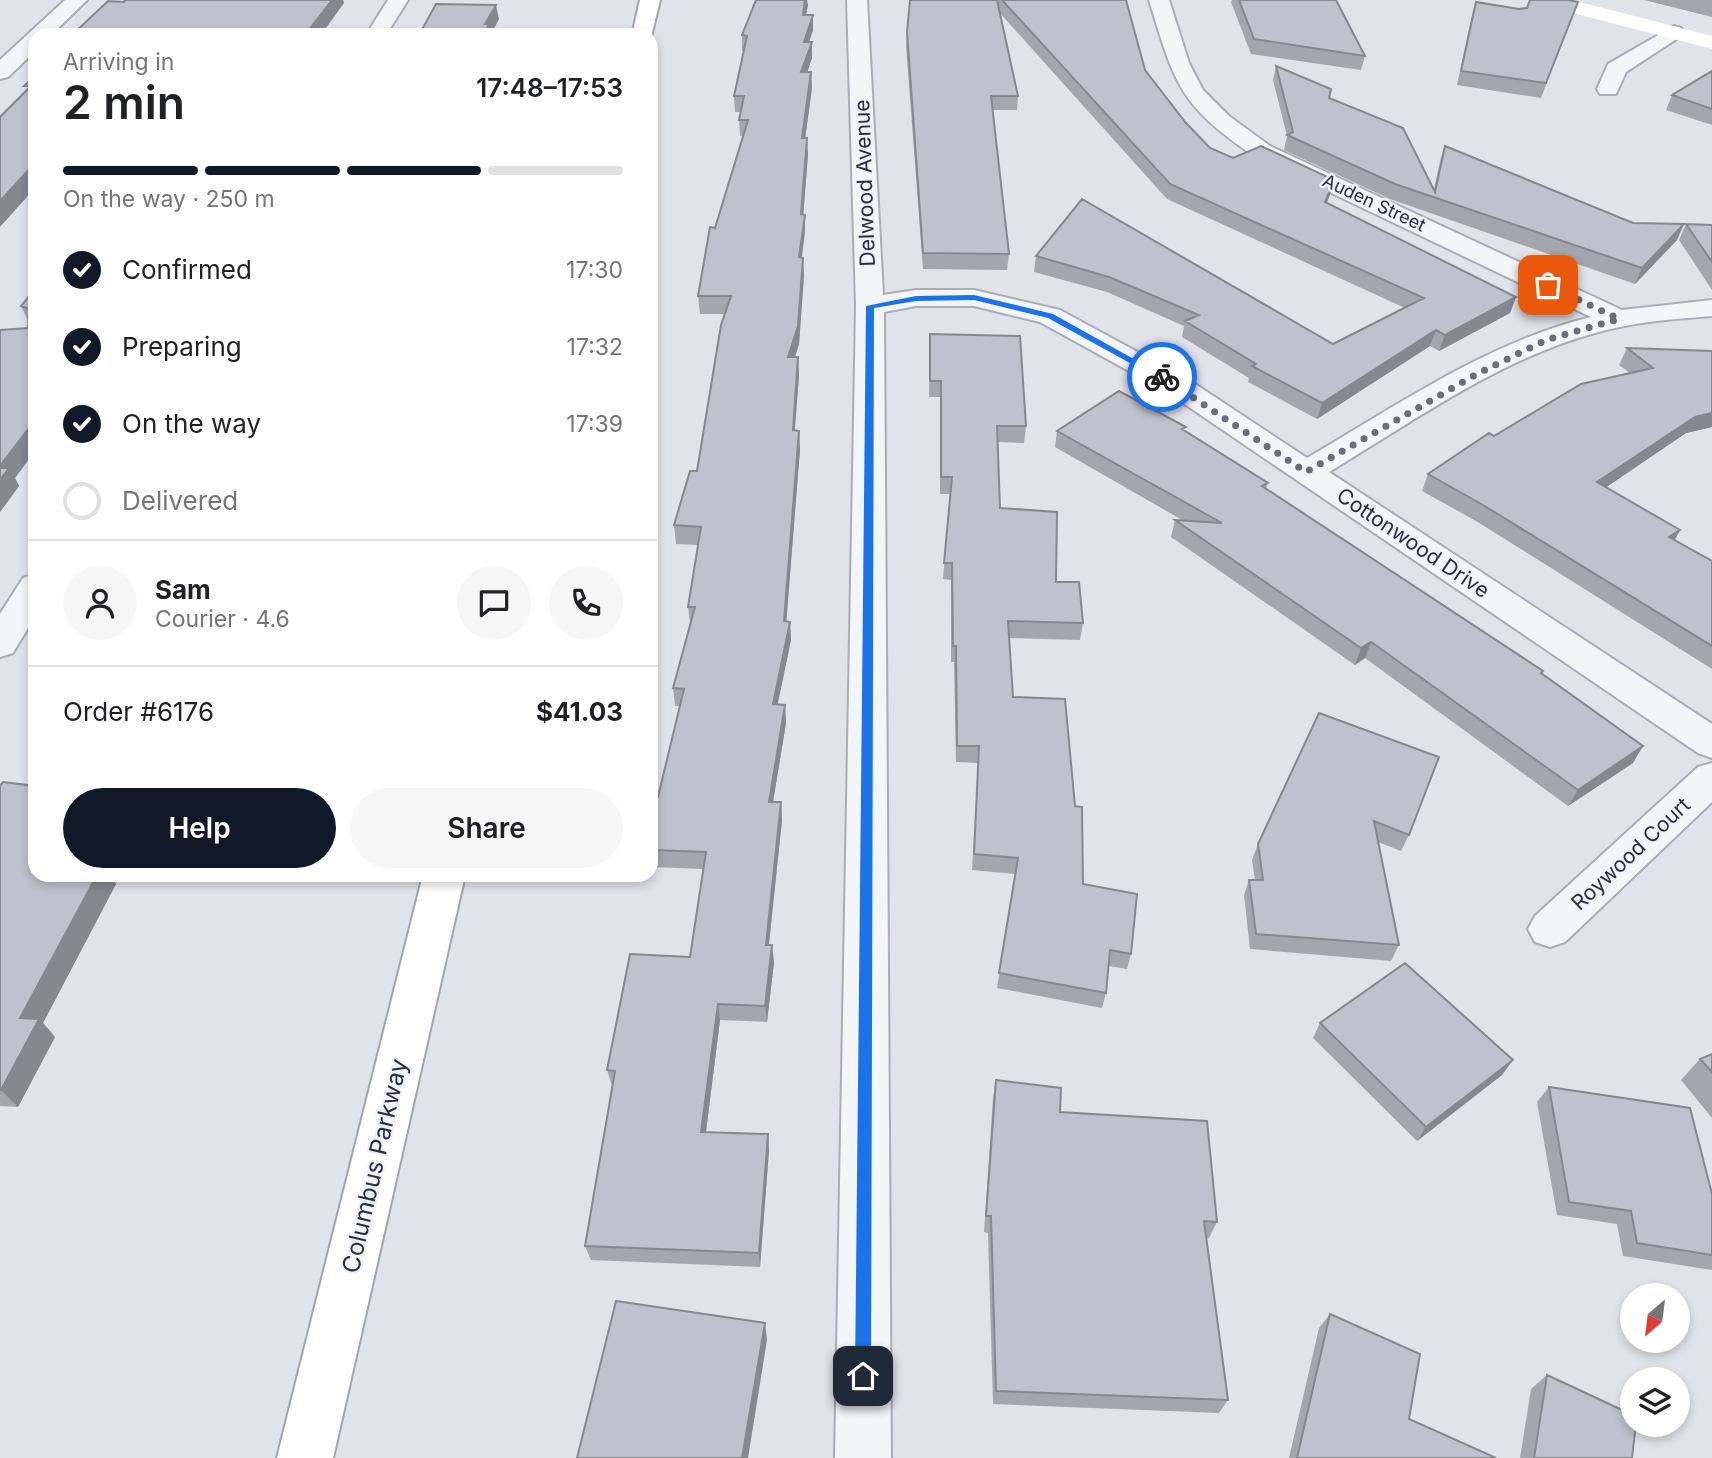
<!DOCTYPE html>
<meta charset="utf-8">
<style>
:root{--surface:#fff;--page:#f6f6f6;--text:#202124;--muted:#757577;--line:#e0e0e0;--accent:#111827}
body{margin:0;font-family:Inter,sans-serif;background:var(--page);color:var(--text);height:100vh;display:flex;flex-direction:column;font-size:26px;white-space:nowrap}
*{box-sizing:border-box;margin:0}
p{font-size:23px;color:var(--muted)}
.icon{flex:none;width:38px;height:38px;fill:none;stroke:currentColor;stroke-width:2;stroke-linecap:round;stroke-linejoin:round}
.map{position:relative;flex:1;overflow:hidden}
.side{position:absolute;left:28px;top:28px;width:630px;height:854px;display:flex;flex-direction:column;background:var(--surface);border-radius:21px;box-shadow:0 4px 10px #0003}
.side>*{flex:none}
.needle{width:46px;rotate:208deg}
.controls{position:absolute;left:1620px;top:1283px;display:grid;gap:14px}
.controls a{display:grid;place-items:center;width:70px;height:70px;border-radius:50%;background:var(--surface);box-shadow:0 4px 10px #0003;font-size:35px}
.pin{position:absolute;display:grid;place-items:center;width:60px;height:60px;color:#fff;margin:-30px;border-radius:14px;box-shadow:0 4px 10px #0006}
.courier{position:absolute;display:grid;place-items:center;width:70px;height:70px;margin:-35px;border:5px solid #1a73e8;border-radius:50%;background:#fff;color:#222;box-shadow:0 2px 9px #0007}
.summary em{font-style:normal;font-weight:600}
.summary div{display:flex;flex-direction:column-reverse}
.summary{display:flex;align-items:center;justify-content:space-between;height:119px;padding:0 35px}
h1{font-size:46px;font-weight:600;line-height:52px}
.bar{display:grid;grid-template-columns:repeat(4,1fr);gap:10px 7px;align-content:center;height:84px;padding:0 35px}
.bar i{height:9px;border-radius:5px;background:var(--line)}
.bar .active{background:var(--accent)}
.bar p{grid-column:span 4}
.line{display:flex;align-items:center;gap:18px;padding:0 35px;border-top:2px solid var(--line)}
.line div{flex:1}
.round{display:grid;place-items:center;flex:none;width:74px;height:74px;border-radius:37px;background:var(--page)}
ol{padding:0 35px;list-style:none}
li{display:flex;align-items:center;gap:21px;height:77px}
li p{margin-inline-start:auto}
li .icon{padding:7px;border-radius:50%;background:var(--accent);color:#fff;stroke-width:4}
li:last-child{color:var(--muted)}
li i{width:38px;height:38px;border:4px solid var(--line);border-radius:50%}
.primary-button{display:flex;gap:14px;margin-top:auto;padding:14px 35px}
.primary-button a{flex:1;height:80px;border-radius:42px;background:var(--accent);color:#fff;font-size:28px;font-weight:600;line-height:80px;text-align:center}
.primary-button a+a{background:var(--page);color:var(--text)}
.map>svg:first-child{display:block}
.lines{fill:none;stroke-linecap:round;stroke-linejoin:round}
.street-casing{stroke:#aaacb7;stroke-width:4}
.primary-casing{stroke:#a1a4b5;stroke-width:4}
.street{fill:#f4f5f8;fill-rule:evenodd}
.secondary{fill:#fff;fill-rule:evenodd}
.primary{fill:#fff;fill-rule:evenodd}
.wall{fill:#a4a6af}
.shaded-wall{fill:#86878f}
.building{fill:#bfc1cc;stroke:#86878f;stroke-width:2}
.route{fill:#1a73e8}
.done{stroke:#6a6d7c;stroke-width:7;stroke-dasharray:0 12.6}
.labels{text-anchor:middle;stroke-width:5;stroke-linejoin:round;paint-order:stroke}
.far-street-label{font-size:18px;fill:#2a2d41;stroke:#f1f2f7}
.street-label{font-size:21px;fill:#2a2d41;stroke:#f1f2f7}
.near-street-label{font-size:24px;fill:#2a2d41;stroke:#f1f2f7}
</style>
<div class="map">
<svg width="1712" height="1458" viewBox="0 0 1712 1458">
<rect width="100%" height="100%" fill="#e1e3ea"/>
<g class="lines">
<g class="street-casing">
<path id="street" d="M 65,0 L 87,0 L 51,35 L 35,35 L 35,51 L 8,77 L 0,79 L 0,60 Z
M 388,0 L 408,0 L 386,35 L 366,35 Z
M 847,0 L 867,0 L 883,295 L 916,290 L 974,290 L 1060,310 L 1189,380 L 1307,458 C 1398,405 1488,342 1591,317 L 1254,156 C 1178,104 1175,84 1149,0 L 1169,0 L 1189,63 L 1203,90 L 1229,116 L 1270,146 L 1622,310 L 1712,300 L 1712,316 C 1673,319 1633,322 1595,333 C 1499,359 1414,421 1329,472 L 1712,724 L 1712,758 L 1698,753 L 1167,392 L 1040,322 L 974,306 L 916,306 L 884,312 L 891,1458 L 835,1458 L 856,306 Z
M 1674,26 L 1681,28 L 1684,32 L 1681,36 L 1626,72 L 1616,94 L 1600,94 L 1597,89 L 1608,64 Z
M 35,574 L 35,616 L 13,653 L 0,657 L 0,614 L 23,578 Z
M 1712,763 L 1712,802 L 1565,942 L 1550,947 L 1535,942 L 1528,929 L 1535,916 L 1698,767 Z"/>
</g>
<g class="primary-casing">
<path id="primary" d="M 640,0 L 660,0 L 651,37 L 632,35 Z
M 423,875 L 465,875 L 333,1458 L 277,1458 Z"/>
</g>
<use href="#street" class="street"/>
<path class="secondary" d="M 1535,0 L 1572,0 L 1712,36 L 1712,49 L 1538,4 Z"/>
<use href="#primary" class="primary"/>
</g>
<path class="wall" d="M 910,0 L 1126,0 L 1145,70 L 1186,123 L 1210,148 L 1233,158 L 1334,180 L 1327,203 L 1516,297 L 1510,313 L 1439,351 L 1430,346 L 1317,419 L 1248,382 L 1249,378 L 1182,337 L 1184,326 L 1107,292 L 1034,272 L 1036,256 L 1082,199 L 1333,344 L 1405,308 L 1167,199 L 999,12 L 1018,96 L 1017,110 L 993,110 L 1009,254 L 1007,270 L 923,269 L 906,46 Z
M 1232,0 L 1336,0 L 1365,56 L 1361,70 L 1251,54 L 1231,2 Z
M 1644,0 L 1712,0 L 1712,17 Z
M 1476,2 L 1519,9 L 1578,2 L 1541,98 L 1457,85 L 1472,15 Z
M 808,5 L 806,15 L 813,30 L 809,42 L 812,58 L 807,72 L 811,72 L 812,88 L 805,138 L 808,154 L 803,215 L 805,215 L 805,231 L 802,258 L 804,275 L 799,344 L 795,357 L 799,375 L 795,430 L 800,449 L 786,621 L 790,622 L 791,640 L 777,705 L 785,705 L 786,723 L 773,802 L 781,802 L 782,820 L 769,945 L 774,962 L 767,1022 L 720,1020 L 706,1132 L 768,1134 L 769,1150 L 760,1267 L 591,1260 L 585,1246 L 612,1086 L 607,1070 L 690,957 L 703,869 L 651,867 L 651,797 L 658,797 L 680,706 L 675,706 L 673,688 L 690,623 L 688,607 L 698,545 L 676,544 L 674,525 L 697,471 L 725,314 L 700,314 L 698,296 L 715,228 L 743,136 L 740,136 L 739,120 L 741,112 L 735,112 L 734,96 L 744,51 L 742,51 L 742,35 Z
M 1276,66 L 1329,98 L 1434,189 L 1440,161 L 1445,146 L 1633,223 L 1677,240 L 1635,284 L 1390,199 L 1284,150 L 1287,136 L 1273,80 Z
M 1712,71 L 1712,125 L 1666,110 L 1672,95 Z
M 1686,224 L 1712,225 L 1712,290 L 1679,240 Z
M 35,279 L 35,451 L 15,478 L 19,486 L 0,512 L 0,330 L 28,328 L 28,321 L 21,306 L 35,290 L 31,283 Z
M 930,334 L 1026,426 L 1024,443 L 998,442 L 1000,508 L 1056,582 L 1083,623 L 1080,640 L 1009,638 L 1013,697 L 1075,806 L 1083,884 L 1131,954 L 1127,969 L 1109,966 L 1106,993 L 1102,1008 L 997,988 L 1015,874 L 972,870 L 978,763 L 956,762 L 954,662 L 951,662 L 951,580 L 943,579 L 950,494 L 940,494 L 940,397 L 929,397 Z
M 1627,348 L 1712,351 L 1712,427 L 1686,433 L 1606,487 L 1680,530 L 1675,540 L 1712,561 L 1712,669 L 1476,521 L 1422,491 L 1428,474 L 1494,436 L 1630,373 L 1619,365 Z
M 1057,431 L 1185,431 L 1268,483 L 1266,489 L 1543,671 L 1542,674 L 1633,763 L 1568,806 L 1365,658 L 1355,665 L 1171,537 L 1175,520 L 1184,521 L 1055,447 Z
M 1319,713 L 1409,835 L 1401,851 L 1378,842 L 1399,945 L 1391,961 L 1250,949 L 1244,895 L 1249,880 L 1255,880 L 1252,860 L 1258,844 Z
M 0,786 L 35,875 L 109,875 L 116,884 L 43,1023 L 55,1037 L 18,1107 L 0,1106 Z
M 1320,1023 L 1502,1075 L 1417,1141 L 1313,1038 Z
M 1712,1054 L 1712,1118 L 1681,1080 L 1700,1059 Z
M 996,1080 L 1060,1112 L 1217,1222 L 1209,1238 L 1206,1238 L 1228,1400 L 1219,1413 L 993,1404 L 988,1233 L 984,1232 L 993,1098 Z
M 1549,1087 L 1712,1194 L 1712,1270 L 1623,1256 L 1617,1224 L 1557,1215 L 1537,1102 Z
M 1330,1314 L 1409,1419 L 1496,1458 L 1289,1458 L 1319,1328 Z
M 1547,1375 L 1632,1458 L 1520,1458 L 1531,1389 Z"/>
<path class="shaded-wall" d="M 332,0 L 343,0 L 344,3 L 321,35 L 305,35 Z
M 805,0 L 807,0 L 808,5 L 803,30 L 803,15 Z
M 496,5 L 499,19 L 491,35 L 484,35 L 485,24 Z
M 813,15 L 813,30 L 804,57 L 804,42 Z
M 812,42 L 812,58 L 802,88 L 801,72 Z
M 811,72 L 812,88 L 803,154 L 802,138 Z
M 807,138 L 808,154 L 802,231 L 801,214 Z
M 35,163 L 35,188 L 0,227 L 0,201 Z
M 1334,180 L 1330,195 L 1321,217 L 1325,202 Z
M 805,215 L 805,231 L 799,275 L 799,257 Z
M 1684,224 L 1677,240 L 1635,284 L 1642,268 Z
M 803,258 L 804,275 L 799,344 L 789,375 L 788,357 Z
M 1516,297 L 1510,313 L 1439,351 L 1445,335 Z
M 1436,330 L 1430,346 L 1317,419 L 1322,403 Z
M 798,357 L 799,375 L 793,448 L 793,430 Z
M 1712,413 L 1712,427 L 1686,433 L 1589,499 L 1597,482 L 1695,417 Z
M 35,420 L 35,451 L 15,478 L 19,486 L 0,512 L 0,466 Z
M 799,431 L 800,449 L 785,639 L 784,621 Z
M 1680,530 L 1671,546 L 1669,537 Z
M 790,622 L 791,640 L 774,722 L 773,704 Z
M 1371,642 L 1365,658 L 1355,665 L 1361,648 Z
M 785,705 L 786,723 L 770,820 L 769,802 Z
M 1643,746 L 1633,763 L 1568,806 L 1578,790 Z
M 781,802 L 782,820 L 767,961 L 766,945 Z
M 97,875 L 109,875 L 116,884 L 43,1023 L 55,1037 L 18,1107 L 1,1090 L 20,1018 Z
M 772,945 L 774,962 L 767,1022 L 765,1006 Z
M 718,1004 L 720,1020 L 704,1147 L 701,1132 Z
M 1513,1060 L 1502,1075 L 1417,1141 L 1426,1127 Z
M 768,1134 L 769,1150 L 760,1267 L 759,1253 Z
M 765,1323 L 767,1340 L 748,1458 L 742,1458 Z"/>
<path class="building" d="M 125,0 L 332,0 L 305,35 L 72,35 L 108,1 L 124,2 Z
M 756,0 L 805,0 L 803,15 L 813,15 L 804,42 L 812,42 L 801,72 L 811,72 L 802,138 L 807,138 L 801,214 L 805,215 L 799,257 L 803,258 L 798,326 L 788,357 L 798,357 L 793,430 L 799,431 L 784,621 L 790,622 L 773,704 L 785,705 L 769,802 L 781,802 L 766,945 L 772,945 L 765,1006 L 718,1004 L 701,1132 L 768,1134 L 759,1253 L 585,1246 L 615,1071 L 607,1070 L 630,954 L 690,957 L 706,852 L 651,850 L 651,797 L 658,797 L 684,689 L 673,688 L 695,607 L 688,607 L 701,527 L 674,525 L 690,471 L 697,471 L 721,325 L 731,296 L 698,296 L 710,227 L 715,228 L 748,120 L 739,120 L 744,96 L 734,96 L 747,36 L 742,35 Z
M 910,0 L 997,0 L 1018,96 L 991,96 L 1009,254 L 923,253 L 907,32 Z
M 1002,0 L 1126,0 L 1145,70 L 1186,123 L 1210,148 L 1233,158 L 1261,146 L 1334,180 L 1325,202 L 1516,297 L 1445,335 L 1436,330 L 1322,403 L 1252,366 L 1256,364 L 1185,321 L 1199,315 L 1109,277 L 1036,256 L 1082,199 L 1333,344 L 1424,298 L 1170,184 Z
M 1239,0 L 1336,0 L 1365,56 L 1254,39 Z
M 1530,0 L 1568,0 L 1578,2 L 1546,83 L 1461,71 L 1476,2 L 1519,9 L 1527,8 Z
M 436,4 L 496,5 L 485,24 L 489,24 L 484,35 L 419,35 Z
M 1276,66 L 1331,89 L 1329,98 L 1403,128 L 1435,192 L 1445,146 L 1633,223 L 1684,224 L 1642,268 L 1395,184 L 1287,135 L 1293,132 Z
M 1712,71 L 1712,109 L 1672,95 Z
M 35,76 L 35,163 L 0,201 L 0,117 L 31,86 L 24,86 Z
M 1686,224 L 1712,225 L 1712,262 Z
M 35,289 L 35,420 L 0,466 L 0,330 L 28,328 L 29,309 L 21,306 Z
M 930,334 L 1020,336 L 1026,426 L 997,426 L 1000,508 L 1057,512 L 1056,582 L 1079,582 L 1083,623 L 1008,621 L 1013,697 L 1065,699 L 1075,806 L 1082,807 L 1083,884 L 1137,894 L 1131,954 L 1110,950 L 1106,993 L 999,973 L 1018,858 L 974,854 L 979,746 L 957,746 L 956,646 L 953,646 L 952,563 L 944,563 L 952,477 L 941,477 L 941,381 L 930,381 Z
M 1627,348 L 1712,351 L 1712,413 L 1695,417 L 1597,482 L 1680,530 L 1669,537 L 1712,561 L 1712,646 L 1483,505 L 1428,474 L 1489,433 L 1494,436 L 1581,384 L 1653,368 Z
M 1119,391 L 1186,427 L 1182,429 L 1268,483 L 1262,486 L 1543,671 L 1541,673 L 1643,746 L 1578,790 L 1371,642 L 1361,648 L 1175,520 L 1222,523 L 1057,431 Z
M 0,468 L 9,468 L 0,480 Z
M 1319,713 L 1439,757 L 1409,835 L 1374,821 L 1399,945 L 1256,934 L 1249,880 L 1263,880 L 1258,844 Z
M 3,782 L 35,786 L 35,875 L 97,875 L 20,1018 L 39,1019 L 1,1090 L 0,1090 L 0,786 Z
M 1405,963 L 1513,1060 L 1426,1127 L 1320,1023 Z
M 1712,1054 L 1712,1072 L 1700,1059 Z
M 996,1080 L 1061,1088 L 1060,1112 L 1207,1121 L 1217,1222 L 1204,1221 L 1228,1400 L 996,1391 L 991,1216 L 986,1216 Z
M 1549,1087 L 1690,1108 L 1712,1194 L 1712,1255 L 1637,1243 L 1631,1211 L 1569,1202 Z
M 616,1301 L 765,1323 L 742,1458 L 577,1458 Z
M 1330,1314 L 1420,1354 L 1409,1419 L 1496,1458 L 1297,1458 Z
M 1547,1375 L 1633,1415 L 1633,1424 L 1636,1424 L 1632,1458 L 1534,1458 Z"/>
<path class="route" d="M 974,295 L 1053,314 L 1166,377 L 1159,379 L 1048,318 L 974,300 L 916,301 L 874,308 L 871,1376 L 863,1384 L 855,1376 L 866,306 L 916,296 Z"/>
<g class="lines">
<path class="done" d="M 1162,377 L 1306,472 L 1477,374 L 1546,340 L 1619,319 L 1548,285"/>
</g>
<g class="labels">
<g class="far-street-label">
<text transform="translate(1374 203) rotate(25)" y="6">Auden Street</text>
</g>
<g class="street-label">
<text transform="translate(865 183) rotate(-92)" y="7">Delwood Avenue</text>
<text transform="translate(1413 543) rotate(34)" y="7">Cottonwood Drive</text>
<text transform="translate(1631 854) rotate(-43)" y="7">Roywood Court</text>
</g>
<g class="near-street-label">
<text transform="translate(375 1166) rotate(-77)" y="8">Columbus Parkway</text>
</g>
</g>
</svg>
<div class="controls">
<a><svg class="needle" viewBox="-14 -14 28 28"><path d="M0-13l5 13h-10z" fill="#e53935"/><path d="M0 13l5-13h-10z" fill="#757577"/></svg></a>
<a><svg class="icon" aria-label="layers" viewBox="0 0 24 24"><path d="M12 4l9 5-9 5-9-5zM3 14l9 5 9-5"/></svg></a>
</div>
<div class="pin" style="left:1548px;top:285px;background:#ea580c"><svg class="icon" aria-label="bag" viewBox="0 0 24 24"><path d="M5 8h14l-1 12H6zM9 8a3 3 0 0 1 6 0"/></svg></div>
<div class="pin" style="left:863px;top:1376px;background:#1f2937"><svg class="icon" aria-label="home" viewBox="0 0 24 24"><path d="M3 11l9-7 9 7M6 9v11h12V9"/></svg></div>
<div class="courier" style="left:1162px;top:377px"><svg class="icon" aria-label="bike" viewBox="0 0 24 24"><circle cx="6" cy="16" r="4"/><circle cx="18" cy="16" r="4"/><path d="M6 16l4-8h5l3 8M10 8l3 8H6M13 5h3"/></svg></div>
<section class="side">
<div class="summary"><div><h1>2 min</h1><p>Arriving in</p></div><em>17:48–17:53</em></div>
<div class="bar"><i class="active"></i><i class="active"></i><i class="active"></i><i></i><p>On the way · 250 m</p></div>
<ol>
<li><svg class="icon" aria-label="check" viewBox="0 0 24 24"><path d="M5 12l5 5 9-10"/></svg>Confirmed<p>17:30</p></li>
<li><svg class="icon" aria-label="check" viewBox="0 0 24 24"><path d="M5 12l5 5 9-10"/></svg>Preparing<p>17:32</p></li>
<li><svg class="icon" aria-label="check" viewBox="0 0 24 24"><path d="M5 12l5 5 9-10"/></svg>On the way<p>17:39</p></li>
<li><i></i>Delivered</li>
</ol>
<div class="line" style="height:126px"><a class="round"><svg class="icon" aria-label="person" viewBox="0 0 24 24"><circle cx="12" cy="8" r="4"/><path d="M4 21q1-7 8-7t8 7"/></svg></a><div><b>Sam</b><p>Courier · 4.6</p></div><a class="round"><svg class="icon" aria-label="chat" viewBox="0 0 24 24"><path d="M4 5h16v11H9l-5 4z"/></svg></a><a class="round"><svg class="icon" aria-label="phone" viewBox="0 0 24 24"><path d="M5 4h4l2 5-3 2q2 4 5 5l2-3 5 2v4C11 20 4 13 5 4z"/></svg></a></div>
<div class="line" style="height:91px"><div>Order #6176</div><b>$41.03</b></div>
<div class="primary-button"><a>Help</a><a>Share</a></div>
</section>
</div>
